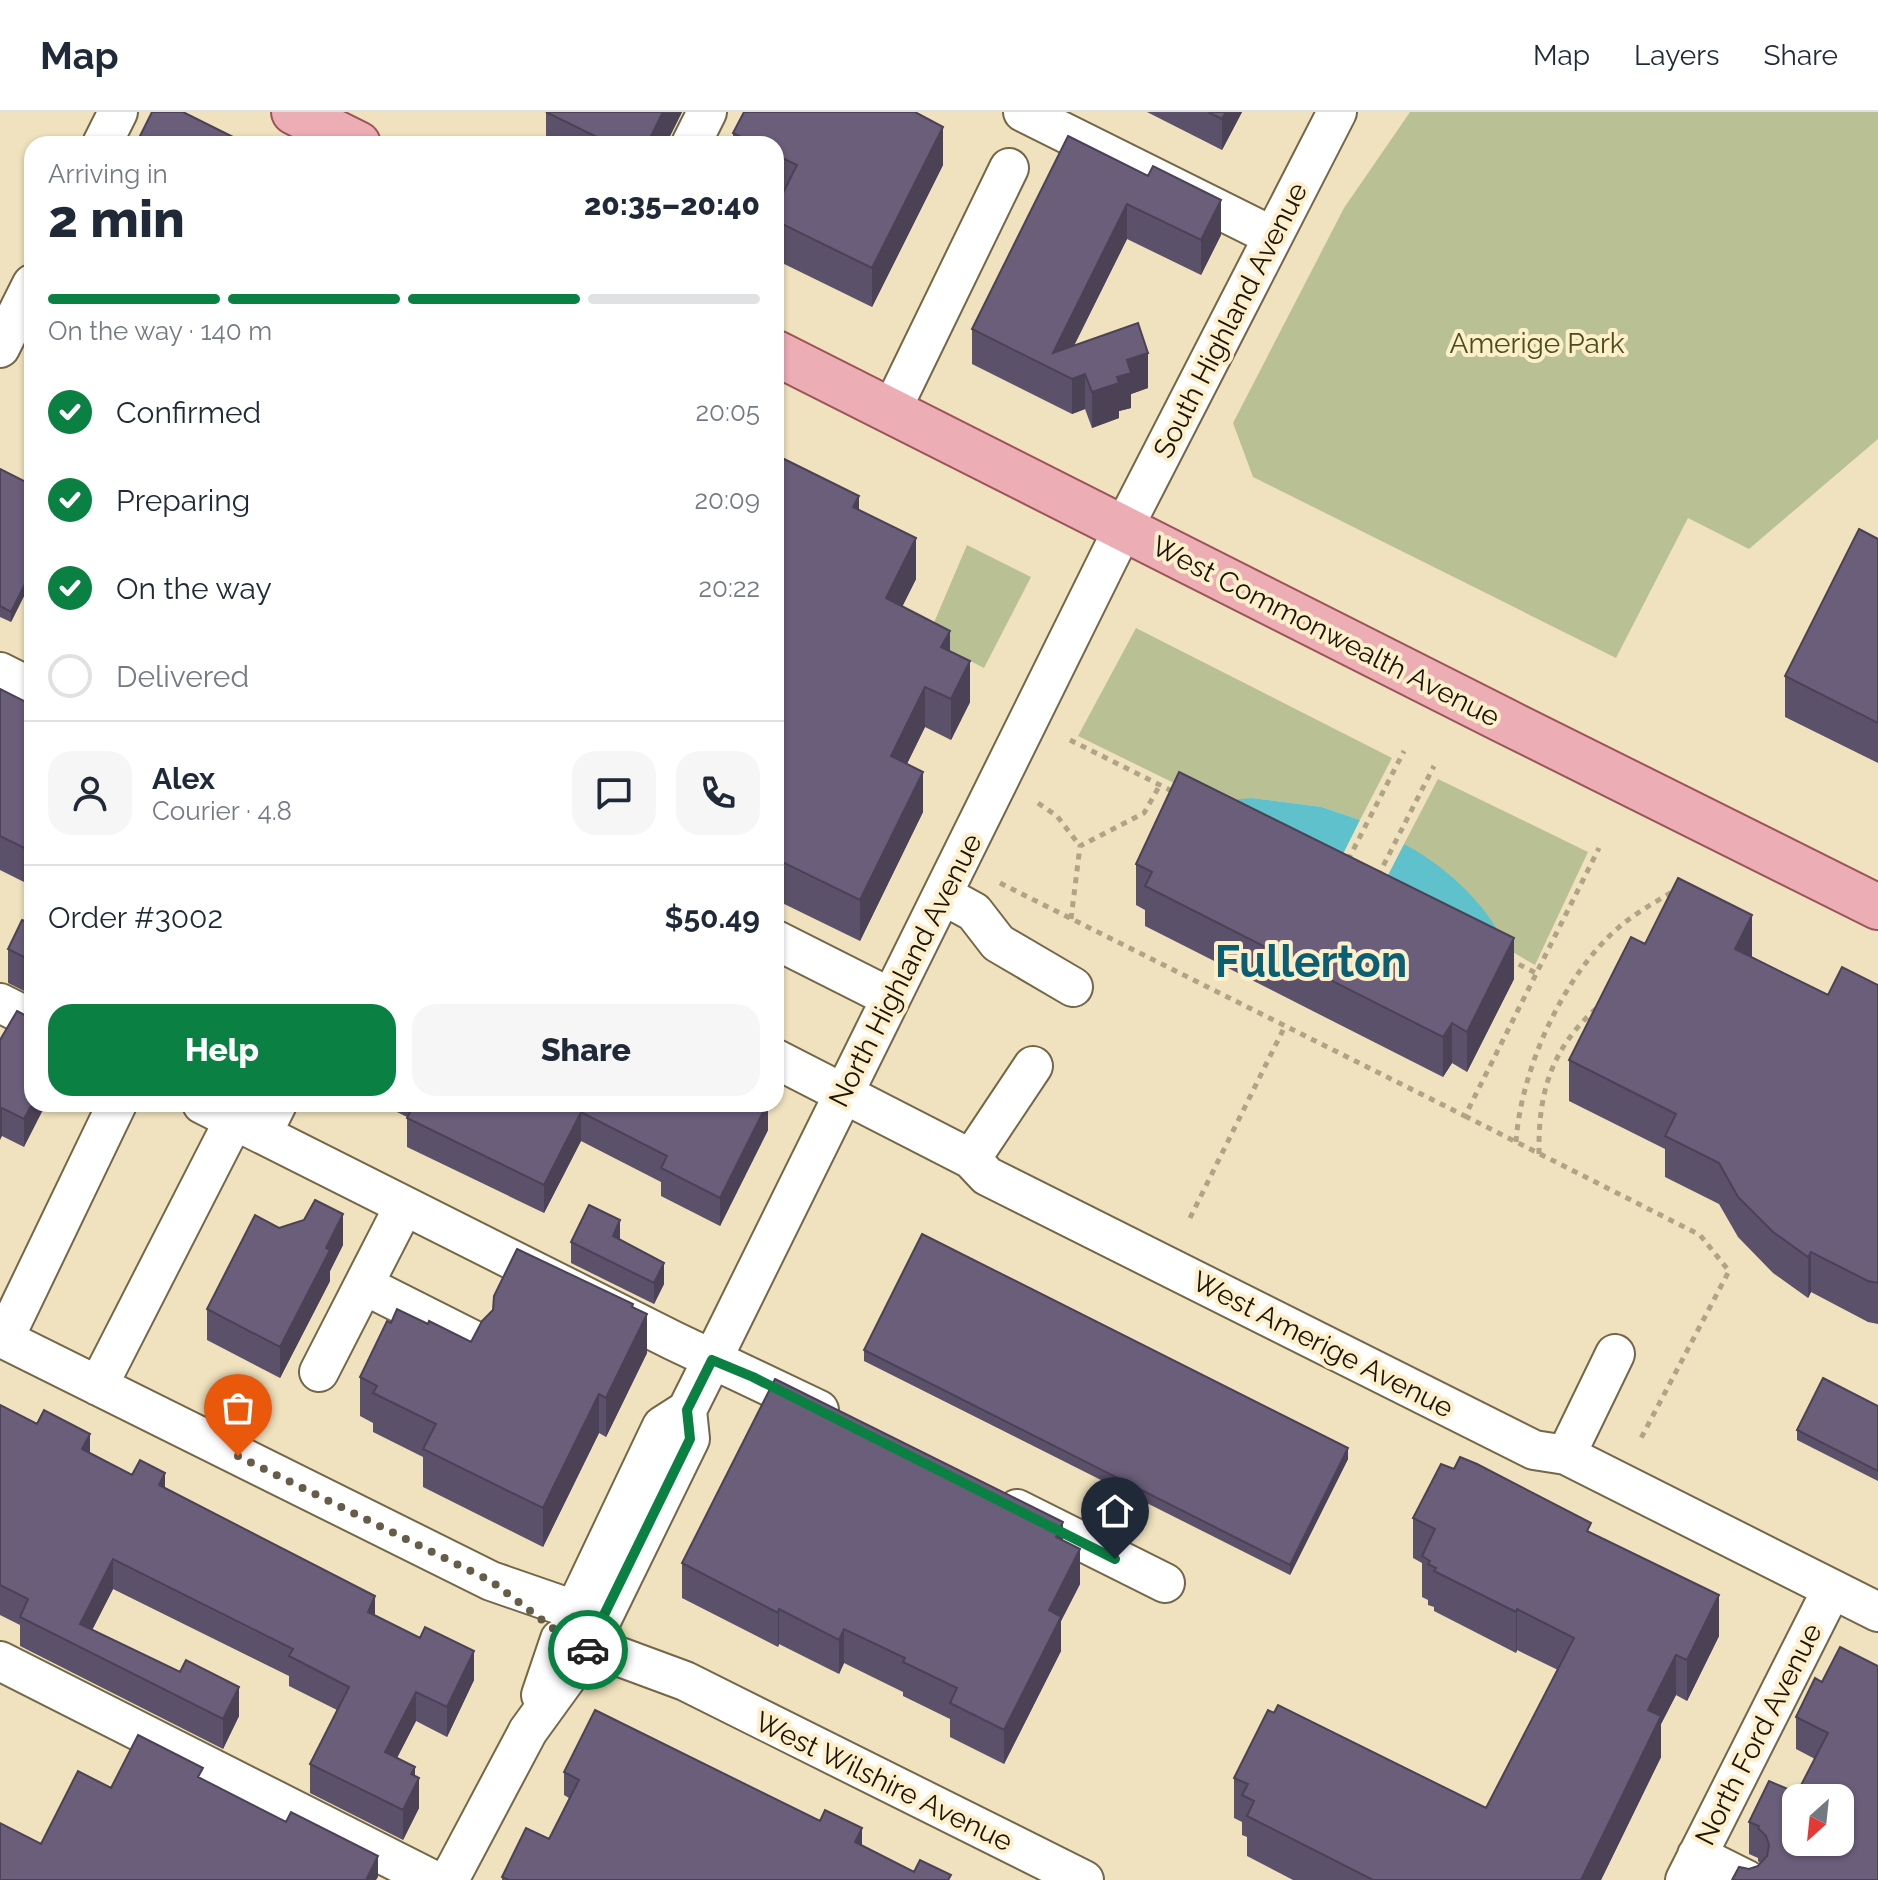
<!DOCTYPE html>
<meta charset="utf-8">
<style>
:root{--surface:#fff;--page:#f6f6f7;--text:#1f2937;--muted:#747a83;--line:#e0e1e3;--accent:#0b8043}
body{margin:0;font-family:Raleway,sans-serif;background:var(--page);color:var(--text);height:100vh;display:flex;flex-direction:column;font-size:30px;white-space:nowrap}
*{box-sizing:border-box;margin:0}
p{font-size:26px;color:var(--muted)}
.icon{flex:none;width:44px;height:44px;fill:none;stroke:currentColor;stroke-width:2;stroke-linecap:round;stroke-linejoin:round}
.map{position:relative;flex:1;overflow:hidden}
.details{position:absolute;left:24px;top:24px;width:760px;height:976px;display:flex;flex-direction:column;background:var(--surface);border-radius:24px;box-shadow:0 2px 6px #0004}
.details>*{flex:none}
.needle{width:52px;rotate:207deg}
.controls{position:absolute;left:1782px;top:1672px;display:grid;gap:16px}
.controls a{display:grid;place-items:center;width:72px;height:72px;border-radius:16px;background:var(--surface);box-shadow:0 2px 6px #0004;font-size:40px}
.pin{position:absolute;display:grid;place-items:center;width:68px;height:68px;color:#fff;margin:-82px -34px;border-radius:50% 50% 50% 0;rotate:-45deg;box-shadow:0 0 8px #0007}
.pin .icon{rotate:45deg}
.courier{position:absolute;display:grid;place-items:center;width:80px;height:80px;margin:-40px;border:6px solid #0b8043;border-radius:50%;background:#fff;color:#222;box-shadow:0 2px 10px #0007}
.head em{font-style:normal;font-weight:800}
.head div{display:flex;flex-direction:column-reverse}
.head{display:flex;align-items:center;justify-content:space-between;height:136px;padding:0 24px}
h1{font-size:52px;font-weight:800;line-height:60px}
.bar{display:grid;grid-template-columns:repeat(4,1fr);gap:12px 8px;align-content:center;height:96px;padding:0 24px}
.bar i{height:10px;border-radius:6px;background:var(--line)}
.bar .selected{background:var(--accent)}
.bar p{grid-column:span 4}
.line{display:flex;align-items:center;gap:20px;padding:0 24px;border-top:2px solid var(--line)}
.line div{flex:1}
.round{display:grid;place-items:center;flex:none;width:84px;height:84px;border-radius:24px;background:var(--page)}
ol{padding:0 24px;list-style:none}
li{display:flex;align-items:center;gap:24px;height:88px}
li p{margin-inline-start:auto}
li .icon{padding:8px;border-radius:50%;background:var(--accent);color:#fff;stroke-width:4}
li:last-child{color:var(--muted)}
li i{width:44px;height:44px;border:4px solid var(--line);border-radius:50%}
.action{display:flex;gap:16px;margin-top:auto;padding:16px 24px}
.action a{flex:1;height:92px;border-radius:24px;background:var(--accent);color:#fff;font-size:32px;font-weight:800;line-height:92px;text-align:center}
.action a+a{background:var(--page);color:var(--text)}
header{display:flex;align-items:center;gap:48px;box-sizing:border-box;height:112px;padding:0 40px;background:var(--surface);border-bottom:2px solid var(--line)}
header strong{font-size:38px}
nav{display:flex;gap:44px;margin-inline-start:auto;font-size:28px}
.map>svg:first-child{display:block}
.green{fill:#b9c194}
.water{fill:#5ec1cc}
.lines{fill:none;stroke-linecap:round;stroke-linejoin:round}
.minor-casing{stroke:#746748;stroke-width:42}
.major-casing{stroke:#9c5458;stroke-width:48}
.path{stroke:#b0a487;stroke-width:5;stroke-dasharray:6 6;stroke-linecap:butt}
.minor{stroke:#fff;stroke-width:38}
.major{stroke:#edadb5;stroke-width:44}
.wall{fill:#5c516a}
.shaded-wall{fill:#4b4256}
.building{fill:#6b5e7b;stroke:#4b4256;stroke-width:2;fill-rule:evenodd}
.done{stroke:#665d48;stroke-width:8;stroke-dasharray:0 14.4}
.route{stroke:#0b8043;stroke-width:10}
.labels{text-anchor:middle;stroke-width:8;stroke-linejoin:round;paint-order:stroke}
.street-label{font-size:28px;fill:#1b1509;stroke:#feefcb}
.park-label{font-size:28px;fill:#474e1a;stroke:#feefcb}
.town-label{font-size:44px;font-weight:bold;fill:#0b5f75;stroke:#feefcb}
</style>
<header>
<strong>Map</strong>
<nav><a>Map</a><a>Layers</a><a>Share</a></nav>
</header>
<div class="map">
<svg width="1878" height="1768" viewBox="0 0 1878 1768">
<rect width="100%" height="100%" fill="#f0e2be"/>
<path class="green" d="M 1410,0 L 1878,0 L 1878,327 L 1749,437 L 1688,406 L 1616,546 L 1253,365 L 1233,311 L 1344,96 Z
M 967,433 L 1031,465 L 984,556 L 927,527 Z
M 1136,516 L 1392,646 L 1360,708 L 1322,695 L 1252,686 L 1227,697 L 1078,624 Z
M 1438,667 L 1588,740 L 1535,853 L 1497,831 L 1404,732 Z"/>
<path class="water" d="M 1252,686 L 1322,695 L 1360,708 L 1338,752 L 1232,688 Z
M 1404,732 C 1443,753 1478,784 1500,822 L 1383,773 Z"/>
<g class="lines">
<g class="minor-casing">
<path id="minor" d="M 1023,0 L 1272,124
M 102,32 L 118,0
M 691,32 L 707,0
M 0,236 L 32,172
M 891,299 L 1009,56
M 0,560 L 32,576
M 943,783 L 974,800 L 998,831 L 1073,875
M 776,828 L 891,886
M 0,891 L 32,907
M 776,947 L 971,1047 L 987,1064 L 1534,1338 L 1566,1343 L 1878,1500
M 202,992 L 674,1229 L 819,1298
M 262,1022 L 277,992
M 971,1047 L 1033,954
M 364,1173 L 473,1228
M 0,1225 L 491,1469 L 569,1496
M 4,1227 L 117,992
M 319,1260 L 404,1094
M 98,1274 L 234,1008
M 1566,1343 L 1615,1242
M 1017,1397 L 1165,1471
M 577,1493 L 662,1314 L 687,1298
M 602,1507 L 690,1327 L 687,1298 L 712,1248 L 1123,417 L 1337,0
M 593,1535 L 685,1569 L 1084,1768
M 0,1549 L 433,1768
M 541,1583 L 560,1527
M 1697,1743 L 1747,1768
M 449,1768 L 528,1619 L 586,1539
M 1685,1768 L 1832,1477"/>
</g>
<g class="major-casing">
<path id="major" d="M 294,0 L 358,32
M 776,241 L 1503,608 L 1878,795"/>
</g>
<path class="path" d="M 1070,628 L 1174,680
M 1038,691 L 1057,704 L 1080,734
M 1348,748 L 1404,639
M 1378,764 L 1434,654
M 1000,771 L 1465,1004 L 1599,736
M 1071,807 L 1080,734 L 1144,701 L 1160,673
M 1508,847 L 1536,861
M 1465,1004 L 1700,1123 L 1729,1159 L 1639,1330
M 1516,1030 C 1521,957 1563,864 1618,816 C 1635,801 1656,790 1675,778
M 1539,1042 C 1538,981 1551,936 1598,895
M 1190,1106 L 1285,914"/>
<use href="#minor" class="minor"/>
<use href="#major" class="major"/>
</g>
<path class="wall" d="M 546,0 L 682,0 L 666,32 L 546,32 Z
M 1147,0 L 1242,0 L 1222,38 Z
M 733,21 L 943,53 L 872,195 L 776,148 L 776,95 L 781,84 L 776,82 L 776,32 L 733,32 Z
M 1068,24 L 1221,123 L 1201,163 L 1127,127 L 1074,234 L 1148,276 L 1131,282 L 1131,296 L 1119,299 L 1119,306 L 1092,316 L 1085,297 L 1072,302 L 972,252 L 972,217 Z
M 776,343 L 859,398 L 916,467 L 902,495 L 950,539 L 970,590 L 951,628 L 925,615 L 907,652 L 923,700 L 860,829 L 776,788 Z
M 0,357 L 32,373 L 32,468 L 11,510 L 0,505 Z
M 1878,427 L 1878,651 L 1785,605 L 1785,564 Z
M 0,577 L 32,593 L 32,774 L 0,758 Z
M 1136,752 L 1514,867 L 1467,960 L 1452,951 L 1443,965 L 1145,814 L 1145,798 L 1136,793 Z
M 32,812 L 32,883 L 8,871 L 8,837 Z
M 1645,832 L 1752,844 L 1751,845 L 1828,883 L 1878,873 L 1878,1212 L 1868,1210 L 1811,1180 L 1808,1186 L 1773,1161 L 1738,1125 L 1719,1092 L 1665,1065 L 1665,1037 L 1569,989 L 1569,948 Z
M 32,907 L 24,1035 L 2,1024 L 0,928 Z
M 381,992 L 768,992 L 768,1018 L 720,1114 L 661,1084 L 661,1070 L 581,1029 L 544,1101 L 407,1035 L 407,1005 Z
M 279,1116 L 343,1133 L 330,1159 L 330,1169 L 280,1266 L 207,1228 L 207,1197 Z
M 620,1128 L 664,1172 L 654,1192 L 571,1151 L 571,1130 Z
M 633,1195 L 647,1241 L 606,1325 L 599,1321 L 543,1435 L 423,1375 L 423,1345 L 373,1320 L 373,1311 L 360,1304 L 360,1265 L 391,1211 L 471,1230 Z
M 864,1238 L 1348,1347 L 1290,1463 L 864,1249 Z
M 0,1293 L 132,1363 L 165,1376 L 375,1504 L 474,1568 L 447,1625 L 416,1609 L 397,1646 L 415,1664 L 419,1696 L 403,1728 L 310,1681 L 310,1652 L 337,1598 L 289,1574 L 289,1564 L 113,1477 L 92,1518 L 239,1604 L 223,1637 L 20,1534 L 20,1513 L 0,1503 Z
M 1878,1294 L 1878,1369 L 1797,1328 L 1797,1318 Z
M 1413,1406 L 1591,1421 L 1719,1524 L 1687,1589 L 1676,1583 L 1661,1612 L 1661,1645 L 1601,1768 L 1293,1768 L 1247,1744 L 1247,1725 L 1242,1723 L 1242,1710 L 1234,1706 L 1234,1666 L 1486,1696 L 1558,1558 L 1517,1538 L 1516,1541 L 1434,1499 L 1434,1495 L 1428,1493 L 1428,1488 L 1422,1485 L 1422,1451 L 1413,1446 Z
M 1063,1428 L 1080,1472 L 1061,1509 L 1061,1539 L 1004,1652 L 950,1625 L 950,1607 L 903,1584 L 903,1580 L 844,1551 L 839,1562 L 779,1532 L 778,1535 L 682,1486 L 682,1451 Z
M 1815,1566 L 1878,1768 L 1749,1757 L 1758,1754 L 1761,1752 L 1758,1749 L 1758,1746 L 1749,1742 L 1749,1710 L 1797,1681 L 1815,1647 L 1796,1637 L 1796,1605 Z
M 564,1660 L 862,1733 L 914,1760 L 951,1768 L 502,1768 L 502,1765 L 549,1727 L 569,1686 L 564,1683 Z"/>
<path class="shaded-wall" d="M 663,0 L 682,0 L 666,32 L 647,32 Z
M 1226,0 L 1242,0 L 1222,38 L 1222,7 Z
M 943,15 L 943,53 L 872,195 L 872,156 Z
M 1221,88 L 1221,123 L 1201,163 L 1201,128 Z
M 1127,92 L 1127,127 L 1060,261 L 1053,241 Z
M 1148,241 L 1148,276 L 1131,282 L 1131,296 L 1119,299 L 1119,306 L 1092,316 L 1092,280 L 1117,265 L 1127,248 Z
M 1085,262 L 1085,297 L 1072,302 L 1072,267 Z
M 859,384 L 859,424 L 853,395 Z
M 916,426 L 916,467 L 886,527 L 886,486 Z
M 32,458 L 32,468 L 11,510 L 11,500 Z
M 950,519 L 950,559 L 941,535 Z
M 970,549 L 970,590 L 951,628 L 951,587 Z
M 925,575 L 925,615 L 891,684 L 891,644 Z
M 923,660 L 923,700 L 860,829 L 860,788 Z
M 1752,803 L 1752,844 L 1735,877 L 1735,837 Z
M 1514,826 L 1514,867 L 1467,960 L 1467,920 Z
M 1452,911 L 1452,951 L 1443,965 L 1443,925 Z
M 32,992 L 46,992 L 24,1035 L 24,1007 Z
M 767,992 L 768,992 L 768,1018 L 720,1114 L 720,1086 Z
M 2,996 L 2,1024 L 0,1028 L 0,1000 Z
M 581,1000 L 581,1029 L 544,1101 L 544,1073 Z
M 343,1102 L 343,1133 L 330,1159 L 330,1169 L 280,1266 L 280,1235 L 326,1136 Z
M 620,1108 L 620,1129 L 613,1124 Z
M 1811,1140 L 1811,1180 L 1808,1186 L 1808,1145 Z
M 664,1151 L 664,1172 L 654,1192 L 654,1171 Z
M 633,1192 L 633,1231 L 647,1202 L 647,1241 L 606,1325 L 606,1286 Z
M 599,1282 L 599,1321 L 543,1435 L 543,1396 Z
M 90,1322 L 90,1351 L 82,1337 Z
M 1348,1336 L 1348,1347 L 1290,1463 L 1290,1453 Z
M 165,1361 L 165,1390 L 159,1373 Z
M 1063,1410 L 1063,1445 L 1056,1425 Z
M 1080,1437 L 1080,1472 L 1061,1509 L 1061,1539 L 1004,1652 L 1004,1618 L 1049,1498 Z
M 113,1447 L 113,1477 L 83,1536 L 80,1512 Z
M 1719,1483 L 1719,1524 L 1687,1589 L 1687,1548 Z
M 375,1484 L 375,1514 L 368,1500 Z
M 779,1497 L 779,1532 L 778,1535 L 778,1501 Z
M 1517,1497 L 1517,1538 L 1516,1541 L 1516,1500 Z
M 844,1517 L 844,1551 L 839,1562 L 839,1528 Z
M 474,1539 L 474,1568 L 447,1625 L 447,1595 Z
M 1676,1543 L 1676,1583 L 1661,1612 L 1661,1645 L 1601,1768 L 1581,1768 L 1648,1598 Z
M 239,1575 L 239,1604 L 223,1637 L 223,1607 Z
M 416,1580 L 416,1609 L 385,1669 L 385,1640 Z
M 415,1655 L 415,1675 L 419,1666 L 419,1696 L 403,1728 L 403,1698 L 411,1662 Z
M 862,1716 L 862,1739 L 855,1730 Z
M 378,1744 L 378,1765 L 376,1768 L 366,1768 Z"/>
<path class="building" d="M 152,0 L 183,0 L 247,32 L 136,32 Z
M 546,0 L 663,0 L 647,32 L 611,32 Z
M 744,0 L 915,0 L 943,15 L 872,156 L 776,109 L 776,95 L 797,53 L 776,43 L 776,32 L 755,32 L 733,21 Z
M 1208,0 L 1226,0 L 1222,7 Z
M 1068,24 L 1148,64 L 1153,54 L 1221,88 L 1201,128 L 1127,92 L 1053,241 L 1138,211 L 1148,241 L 1127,248 L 1131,261 L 1117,265 L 1119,271 L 1092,280 L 1085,262 L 1072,267 L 972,217 Z
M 776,343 L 859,384 L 853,395 L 916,426 L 886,486 L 950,519 L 941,535 L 970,549 L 951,587 L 925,575 L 891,644 L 923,660 L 860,788 L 776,747 Z
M 0,357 L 32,373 L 32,458 L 11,500 L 0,494 Z
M 1859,417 L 1878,427 L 1878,611 L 1785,564 Z
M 0,577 L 32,593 L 32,740 L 0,724 Z
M 1179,660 L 1514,826 L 1467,920 L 1452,911 L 1443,925 L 1145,774 L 1152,760 L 1136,752 Z
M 1678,766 L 1752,803 L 1735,837 L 1828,883 L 1842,855 L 1878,873 L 1878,1171 L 1868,1169 L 1811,1140 L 1808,1145 L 1773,1120 L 1738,1085 L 1719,1051 L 1665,1024 L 1676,1002 L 1569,948 L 1631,825 L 1645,832 Z
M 22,808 L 32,812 L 32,849 L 8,837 Z
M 17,899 L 32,907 L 32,992 L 24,1007 L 2,996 L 0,1000 L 0,928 Z
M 414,992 L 767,992 L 720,1086 L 661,1056 L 667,1044 L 581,1000 L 544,1073 L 407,1006 Z
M 315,1088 L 343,1102 L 326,1136 L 330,1138 L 280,1235 L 207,1197 L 255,1103 L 279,1116 L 304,1108 Z
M 589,1093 L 620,1108 L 613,1124 L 664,1151 L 654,1171 L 571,1130 Z
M 922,1122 L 1348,1336 L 1290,1453 L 864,1238 Z
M 517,1137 L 633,1192 L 632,1195 L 647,1202 L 606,1286 L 599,1282 L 543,1396 L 423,1337 L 436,1312 L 373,1281 L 377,1274 L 360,1265 L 387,1209 L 391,1211 L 397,1197 L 428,1212 L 429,1209 L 471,1230 L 482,1209 L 493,1198 L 494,1184 Z
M 1823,1266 L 1878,1294 L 1878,1359 L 1797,1318 Z
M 775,1267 L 1063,1410 L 1056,1425 L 1080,1437 L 1049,1498 L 1061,1505 L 1004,1618 L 950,1591 L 957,1576 L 903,1550 L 905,1546 L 844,1517 L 839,1528 L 779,1497 L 778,1501 L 682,1451 Z
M 0,1293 L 37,1312 L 44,1298 L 90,1322 L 82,1337 L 132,1363 L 140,1348 L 165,1361 L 159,1373 L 375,1484 L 368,1500 L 420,1526 L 425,1515 L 474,1539 L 447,1595 L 416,1580 L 385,1640 L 415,1655 L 411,1662 L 419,1666 L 403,1698 L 310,1652 L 349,1575 L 289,1544 L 293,1537 L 113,1447 L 80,1512 L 180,1560 L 186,1548 L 239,1575 L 223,1607 L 20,1505 L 28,1487 L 0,1473 Z
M 1460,1345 L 1477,1352 L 1591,1411 L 1587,1419 L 1719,1483 L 1687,1548 L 1676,1543 L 1648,1598 L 1661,1604 L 1581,1768 L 1373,1768 L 1247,1704 L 1254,1689 L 1242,1683 L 1248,1672 L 1234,1666 L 1268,1598 L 1274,1601 L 1278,1593 L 1486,1696 L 1574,1526 L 1517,1497 L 1516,1500 L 1434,1459 L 1436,1456 L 1428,1452 L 1430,1449 L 1422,1444 L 1435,1417 L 1413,1406 L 1441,1352 L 1454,1357 Z
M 1840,1535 L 1878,1554 L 1878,1768 L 1732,1768 L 1739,1755 L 1749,1757 L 1758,1754 L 1767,1744 L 1769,1733 L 1766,1724 L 1758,1716 L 1759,1714 L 1749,1710 L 1769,1669 L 1797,1681 L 1828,1621 L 1796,1605 L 1815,1566 L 1822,1570 ZM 1796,1686 L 1840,1686 L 1840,1730 L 1796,1730 Z
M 595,1598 L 820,1709 L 825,1698 L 862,1716 L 855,1730 L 914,1760 L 920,1748 L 951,1763 L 948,1768 L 509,1768 L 502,1765 L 526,1716 L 549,1727 L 579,1668 L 564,1660 Z
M 138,1623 L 203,1656 L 198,1665 L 286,1710 L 291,1700 L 378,1744 L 366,1768 L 0,1768 L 0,1711 L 41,1732 L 78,1659 L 111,1676 Z"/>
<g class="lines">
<path class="done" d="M 238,1344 L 491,1469 L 558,1520 L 564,1533 L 578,1539 L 588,1538"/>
<path class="route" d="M 588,1538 C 601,1531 606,1521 602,1507 L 690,1327 L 687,1298 L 712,1248 L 753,1265 L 1115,1447"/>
</g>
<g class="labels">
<g class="street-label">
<text transform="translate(1230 208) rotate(-63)" y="10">South Highland Avenue</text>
<text transform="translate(1326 519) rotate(27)" y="10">West Commonwealth Avenue</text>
<text transform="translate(905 858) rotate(-63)" y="10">North Highland Avenue</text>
<text transform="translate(1323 1232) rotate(27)" y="10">West Amerige Avenue</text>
<text transform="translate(1758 1622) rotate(-63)" y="10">North Ford Avenue</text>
<text transform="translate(884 1669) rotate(26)" y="10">West Wilshire Avenue</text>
</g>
<g class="park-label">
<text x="1537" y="241">Amerige Park</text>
</g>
<g class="town-label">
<text x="1311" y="865">Fullerton</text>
</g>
</g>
</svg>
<div class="controls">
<a><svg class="needle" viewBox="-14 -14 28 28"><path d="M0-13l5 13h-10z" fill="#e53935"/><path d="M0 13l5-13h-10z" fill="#747a83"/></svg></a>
</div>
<div class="pin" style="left:238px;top:1344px;background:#ea580c"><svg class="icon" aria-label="bag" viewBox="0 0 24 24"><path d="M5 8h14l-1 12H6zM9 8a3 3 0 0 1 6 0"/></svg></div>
<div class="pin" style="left:1115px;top:1447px;background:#1f2937"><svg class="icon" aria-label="home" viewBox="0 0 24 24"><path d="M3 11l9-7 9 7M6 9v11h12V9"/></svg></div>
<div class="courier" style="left:588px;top:1538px"><svg class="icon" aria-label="car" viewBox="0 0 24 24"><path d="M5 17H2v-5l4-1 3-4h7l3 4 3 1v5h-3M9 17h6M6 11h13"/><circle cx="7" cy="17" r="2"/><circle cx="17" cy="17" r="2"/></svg></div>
<section class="details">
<div class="head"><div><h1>2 min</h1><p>Arriving in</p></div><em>20:35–20:40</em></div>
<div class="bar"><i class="selected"></i><i class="selected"></i><i class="selected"></i><i></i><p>On the way · 140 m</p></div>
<ol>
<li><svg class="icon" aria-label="check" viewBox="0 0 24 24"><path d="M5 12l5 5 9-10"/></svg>Confirmed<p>20:05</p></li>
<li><svg class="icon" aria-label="check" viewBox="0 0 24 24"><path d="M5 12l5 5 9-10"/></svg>Preparing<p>20:09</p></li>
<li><svg class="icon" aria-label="check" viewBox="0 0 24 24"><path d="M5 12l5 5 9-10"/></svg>On the way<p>20:22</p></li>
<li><i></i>Delivered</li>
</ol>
<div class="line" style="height:144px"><a class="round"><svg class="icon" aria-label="person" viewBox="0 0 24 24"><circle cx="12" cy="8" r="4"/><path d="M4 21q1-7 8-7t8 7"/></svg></a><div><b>Alex</b><p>Courier · 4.8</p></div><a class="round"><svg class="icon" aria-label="chat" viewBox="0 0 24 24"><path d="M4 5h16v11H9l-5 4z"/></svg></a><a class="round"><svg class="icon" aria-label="phone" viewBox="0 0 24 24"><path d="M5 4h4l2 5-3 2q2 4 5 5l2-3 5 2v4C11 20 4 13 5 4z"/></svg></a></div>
<div class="line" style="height:104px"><div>Order #3002</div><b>$50.49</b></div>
<div class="action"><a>Help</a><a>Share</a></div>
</section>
</div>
